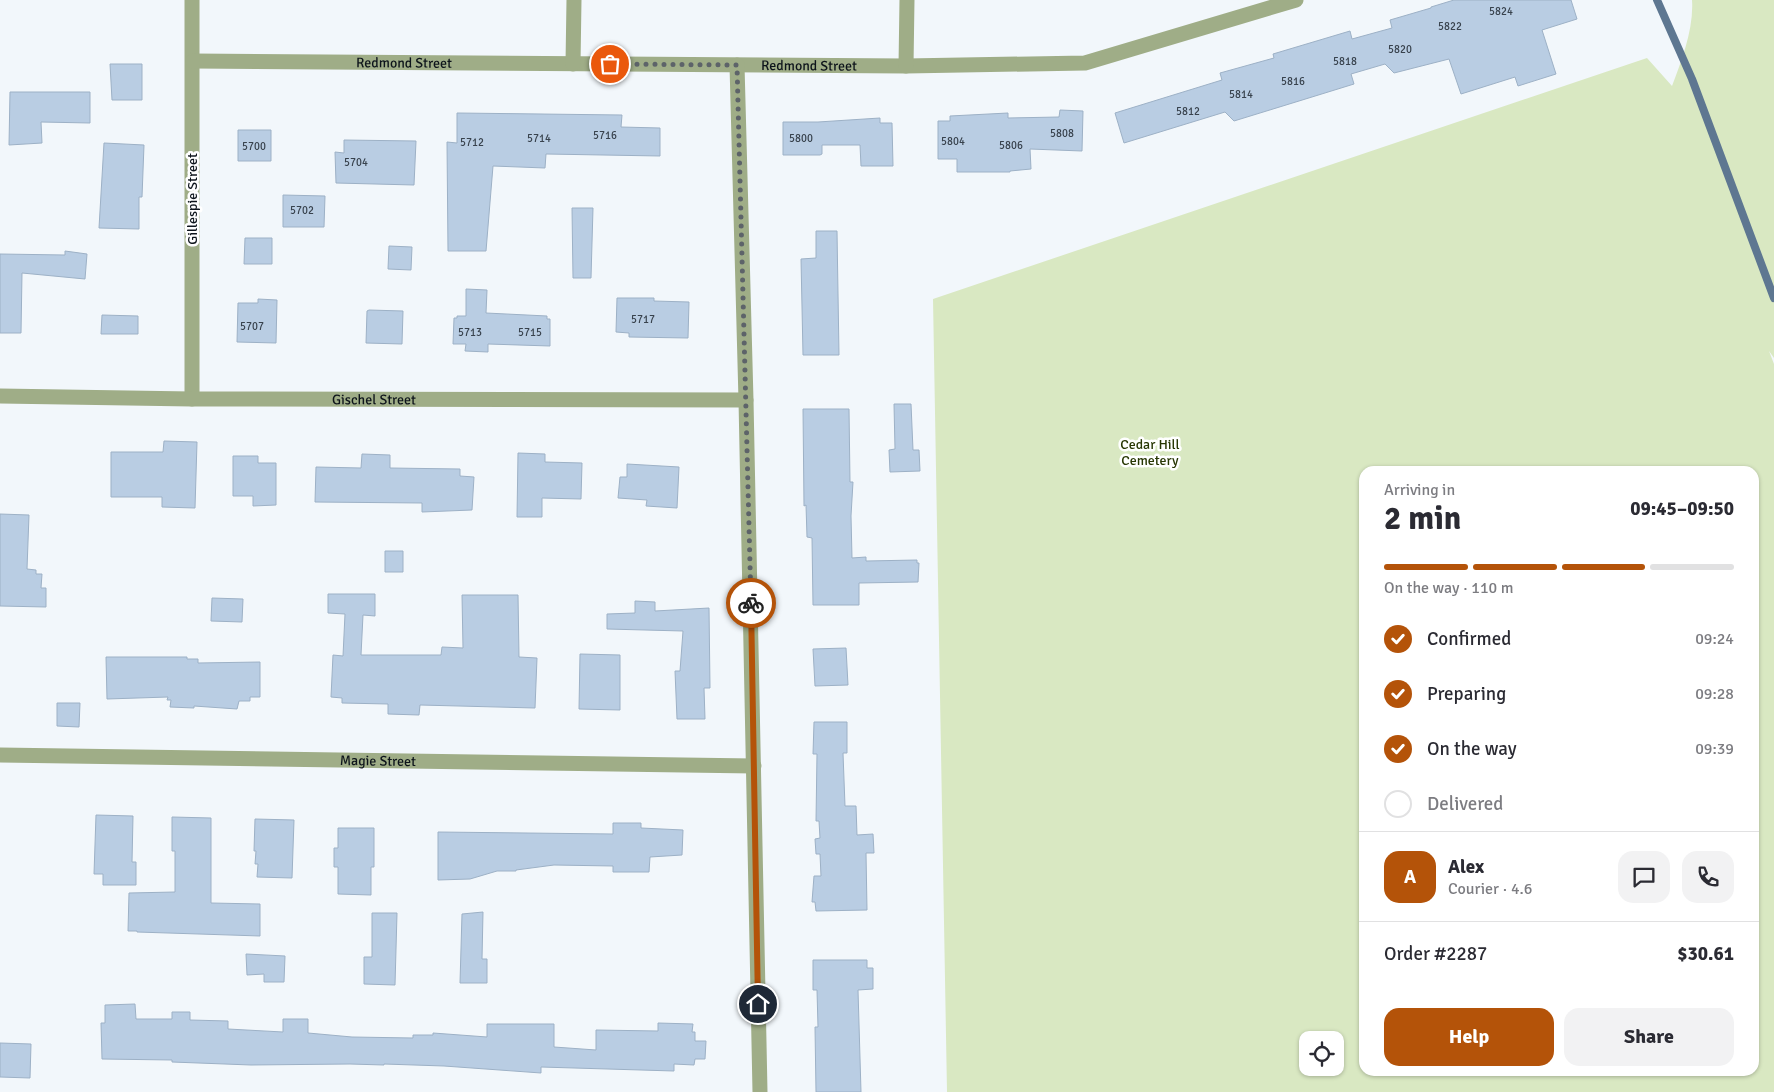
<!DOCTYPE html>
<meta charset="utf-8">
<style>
:root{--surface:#fff;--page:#f2f2f3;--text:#2b2b33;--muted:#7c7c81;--line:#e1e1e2;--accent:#b45309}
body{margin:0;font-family:Signika,sans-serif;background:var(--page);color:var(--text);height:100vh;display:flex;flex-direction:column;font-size:19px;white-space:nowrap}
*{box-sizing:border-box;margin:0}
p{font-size:16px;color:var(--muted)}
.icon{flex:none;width:28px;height:28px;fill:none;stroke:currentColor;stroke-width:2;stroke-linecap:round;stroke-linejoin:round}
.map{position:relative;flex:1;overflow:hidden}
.details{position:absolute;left:1359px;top:466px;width:400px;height:610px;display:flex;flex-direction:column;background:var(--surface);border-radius:15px;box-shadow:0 1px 4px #0004}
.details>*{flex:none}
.fabs{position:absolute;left:1299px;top:1031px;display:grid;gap:10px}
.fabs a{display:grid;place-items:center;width:45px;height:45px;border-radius:10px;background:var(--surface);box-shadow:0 1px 4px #0004;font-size:25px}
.pin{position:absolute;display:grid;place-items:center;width:42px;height:42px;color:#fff;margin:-21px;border:2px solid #fff;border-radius:50%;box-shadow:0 1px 5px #0007}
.courier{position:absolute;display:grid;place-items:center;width:50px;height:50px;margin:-25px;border:4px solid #b45309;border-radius:50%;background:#fff;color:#222;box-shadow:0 1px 6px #0007}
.overview em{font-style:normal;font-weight:800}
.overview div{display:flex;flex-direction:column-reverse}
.overview{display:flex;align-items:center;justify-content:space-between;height:85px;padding:0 25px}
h1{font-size:32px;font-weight:800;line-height:38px}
.bar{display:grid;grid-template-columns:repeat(4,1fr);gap:8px 5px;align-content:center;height:60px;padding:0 25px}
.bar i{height:6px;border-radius:4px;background:var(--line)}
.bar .on{background:var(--accent)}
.bar p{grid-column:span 4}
.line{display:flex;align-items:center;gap:12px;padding:0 25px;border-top:1px solid var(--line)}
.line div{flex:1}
.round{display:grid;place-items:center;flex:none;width:52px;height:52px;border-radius:15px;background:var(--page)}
ol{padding:0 25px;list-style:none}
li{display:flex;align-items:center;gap:15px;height:55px}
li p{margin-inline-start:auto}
li .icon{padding:5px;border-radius:50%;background:var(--accent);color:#fff;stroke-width:4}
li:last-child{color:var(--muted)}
li i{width:28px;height:28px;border:2px solid var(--line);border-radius:50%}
.cta{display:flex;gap:10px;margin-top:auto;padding:10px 25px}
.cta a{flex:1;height:58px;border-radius:15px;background:var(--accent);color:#fff;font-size:20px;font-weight:800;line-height:58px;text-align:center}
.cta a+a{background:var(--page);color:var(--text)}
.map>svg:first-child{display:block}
.green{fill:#d9e8c2;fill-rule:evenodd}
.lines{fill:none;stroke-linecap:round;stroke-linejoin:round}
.stream{stroke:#5e7791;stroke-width:8}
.building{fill:#b9cde3;stroke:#9db1c6}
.minor{stroke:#9fad87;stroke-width:15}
.done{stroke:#5d6369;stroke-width:5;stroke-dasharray:0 9}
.route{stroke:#b45309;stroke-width:6}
.labels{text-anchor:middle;stroke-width:5;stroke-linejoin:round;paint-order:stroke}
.number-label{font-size:11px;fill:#38424d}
.street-label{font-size:14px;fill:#0d141b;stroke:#fff}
.park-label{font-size:14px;fill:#283704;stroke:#fff}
</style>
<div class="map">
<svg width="1774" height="1092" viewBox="0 0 1774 1092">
<rect width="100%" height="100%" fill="#f2f7fb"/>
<path class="green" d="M 1692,0 L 1774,0 L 1774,358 L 1769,351 L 1774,364 L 1774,1092 L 947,1092 L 933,299 L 1647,58 L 1672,86 C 1682,60 1694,28 1692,0 ZM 1364,471 L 1754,471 L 1754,1071 L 1364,1071 ZM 1308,1040 L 1335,1040 L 1335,1068 L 1308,1068 Z"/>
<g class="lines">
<path class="stream" d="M 1657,0 L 1692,79 L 1774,298"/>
</g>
<path class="building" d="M 1454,0 L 1571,0 L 1577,19 L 1542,30 L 1556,74 L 1518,86 L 1515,77 L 1461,94 L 1449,59 L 1394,73 L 1385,64 L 1351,74 L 1354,84 L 1299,101 L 1234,121 L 1225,112 L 1124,143 L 1115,113 L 1222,80 L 1220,73 L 1274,58 L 1273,54 L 1350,31 L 1352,39 L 1392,28 L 1390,20 L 1431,8 L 1431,7 Z
M 110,64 L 142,64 L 142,100 L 112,100 Z
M 10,92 L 90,92 L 90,123 L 41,122 L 42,143 L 9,145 Z
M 1060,110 L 1083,111 L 1082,151 L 1030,149 L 1031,169 L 1010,171 L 1010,172 L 957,172 L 957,159 L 938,159 L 938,121 L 950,121 L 950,116 L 1008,113 L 1008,118 L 1059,117 Z
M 457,113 L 622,115 L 621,127 L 660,128 L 660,156 L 546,154 L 545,168 L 493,166 L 486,251 L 448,251 L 447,142 L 457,143 Z
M 880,118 L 880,123 L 892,123 L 893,166 L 861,166 L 860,145 L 822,145 L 822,154 L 820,155 L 783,155 L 783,122 L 818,122 Z
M 238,130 L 271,130 L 271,161 L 238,161 Z
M 344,140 L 416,141 L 414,185 L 336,183 L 335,152 L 344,153 Z
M 104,143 L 144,145 L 142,197 L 139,197 L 139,229 L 99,228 Z
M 283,195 L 325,196 L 324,227 L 283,227 Z
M 572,208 L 593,208 L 591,278 L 573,278 Z
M 816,231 L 837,231 L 839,355 L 803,355 L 801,259 L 816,258 Z
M 245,238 L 272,238 L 272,264 L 244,264 Z
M 389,246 L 412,247 L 411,270 L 388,269 Z
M 65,251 L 87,254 L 85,279 L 22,273 L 21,333 L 0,333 L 0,254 L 65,255 Z
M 466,289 L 487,290 L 486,313 L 547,316 L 547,319 L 550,319 L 550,346 L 488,344 L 488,352 L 465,351 L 466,344 L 453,344 L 454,318 L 457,318 L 457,316 L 466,316 Z
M 617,298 L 654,298 L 654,301 L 689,302 L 688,338 L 629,337 L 629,333 L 616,332 Z
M 258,299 L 277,300 L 276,343 L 237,342 L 238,303 L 258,303 Z
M 369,310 L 403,311 L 402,344 L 366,343 L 367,311 Z
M 102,315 L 138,316 L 138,334 L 101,334 Z
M 894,404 L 911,404 L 913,450 L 919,450 L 920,471 L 890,472 L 889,450 L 895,449 Z
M 803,409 L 849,409 L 850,482 L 853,482 L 851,516 L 852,558 L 866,557 L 866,561 L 917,560 L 917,563 L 919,563 L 918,582 L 859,583 L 859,605 L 813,605 L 812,538 L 807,537 L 806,505 L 804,506 Z
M 164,441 L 197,442 L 195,508 L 162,507 L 162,497 L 111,497 L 111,452 L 163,452 Z
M 518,453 L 545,454 L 545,462 L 582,463 L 581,499 L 542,498 L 542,517 L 517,517 Z
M 362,454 L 390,455 L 390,468 L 460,469 L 460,476 L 474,477 L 472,510 L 422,512 L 422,503 L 315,502 L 316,467 L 361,468 Z
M 233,456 L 258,456 L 258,463 L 276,463 L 276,505 L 253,506 L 253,496 L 233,496 Z
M 627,464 L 679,467 L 677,508 L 646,506 L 647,500 L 618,498 L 620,477 L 627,477 Z
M 0,514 L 29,515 L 27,569 L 36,570 L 36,574 L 42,574 L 41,588 L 46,588 L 46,607 L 0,606 Z
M 385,551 L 403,551 L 403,572 L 385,572 Z
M 328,594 L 375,594 L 375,616 L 363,615 L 361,655 L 441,655 L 442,647 L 463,648 L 462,595 L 518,595 L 519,657 L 537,658 L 535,708 L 420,705 L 419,715 L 388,714 L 388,704 L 342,703 L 342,698 L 331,697 L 333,655 L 343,656 L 345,614 L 328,613 Z
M 212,598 L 243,599 L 242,622 L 211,621 Z
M 635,601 L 655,602 L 655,611 L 709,608 L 710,688 L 704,688 L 705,719 L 677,719 L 675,671 L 680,671 L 683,631 L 607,629 L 607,614 L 635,613 Z
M 846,648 L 848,685 L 815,686 L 813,649 Z
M 580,654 L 620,655 L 620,710 L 579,709 Z
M 106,657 L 187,657 L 187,659 L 198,659 L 198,663 L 260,662 L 260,697 L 250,697 L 250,701 L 239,701 L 237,709 L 194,706 L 194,708 L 170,707 L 171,700 L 167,700 L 168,697 L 107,699 Z
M 57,703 L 80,703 L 79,727 L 57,726 Z
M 814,722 L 847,722 L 847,753 L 843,753 L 845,806 L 856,806 L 857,835 L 873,834 L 874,853 L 866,853 L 867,910 L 816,911 L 815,902 L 812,902 L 814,876 L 821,876 L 820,854 L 816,854 L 815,839 L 820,838 L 819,821 L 816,821 L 817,754 L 813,754 Z
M 96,815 L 133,816 L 132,862 L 136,862 L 136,885 L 103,885 L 103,874 L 94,874 Z
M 172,817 L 211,818 L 211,903 L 260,904 L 260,936 L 137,932 L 137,931 L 128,931 L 129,893 L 175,892 L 175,851 L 172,851 Z
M 255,819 L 294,820 L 292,878 L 257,877 L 258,864 L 255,864 L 256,851 L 254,851 Z
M 613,823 L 641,823 L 641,828 L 683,830 L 682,855 L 650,857 L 649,872 L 613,872 L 613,866 L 554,865 L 516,870 L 516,871 L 497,871 L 470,879 L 438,880 L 438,832 L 613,834 Z
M 338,828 L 374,828 L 374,867 L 371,867 L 371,895 L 338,894 L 338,867 L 334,867 L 334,848 L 338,848 Z
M 483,912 L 482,959 L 487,959 L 487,983 L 460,983 L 462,914 Z
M 372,913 L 397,913 L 395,985 L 364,984 L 364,957 L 372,957 Z
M 246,954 L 285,956 L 284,982 L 264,982 L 264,974 L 247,975 Z
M 813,960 L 867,960 L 867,968 L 873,968 L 873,989 L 858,990 L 861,1092 L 816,1092 L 815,1027 L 818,1027 L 817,990 L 813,990 Z
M 135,1004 L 136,1019 L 172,1019 L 172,1012 L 190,1012 L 190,1020 L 228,1021 L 228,1029 L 283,1032 L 283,1019 L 308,1019 L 308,1033 L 352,1037 L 413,1038 L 413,1035 L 433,1035 L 433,1033 L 487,1037 L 487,1024 L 554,1024 L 554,1047 L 596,1050 L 596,1030 L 658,1031 L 658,1023 L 693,1024 L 692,1032 L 695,1032 L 695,1041 L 706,1041 L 705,1059 L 695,1059 L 694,1065 L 674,1064 L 674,1071 L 541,1067 L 541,1073 L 444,1066 L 384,1064 L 384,1065 L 350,1064 L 251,1065 L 172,1062 L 172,1060 L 102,1059 L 101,1023 L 105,1023 L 105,1005 Z
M 0,1043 L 31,1044 L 30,1078 L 0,1077 Z"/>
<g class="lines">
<g class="minor">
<path d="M 192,0 L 192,399"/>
<path id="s1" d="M 193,61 L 906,66 L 1085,63 L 1296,0"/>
<path d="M 573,64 L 574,0"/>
<path d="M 737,65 L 746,400 L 760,1092"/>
<path d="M 906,66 L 907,0"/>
<path id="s2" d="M 0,396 L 192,399 L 746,400"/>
<path id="s3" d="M 0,755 L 754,766"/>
</g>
</g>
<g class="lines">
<path class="done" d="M 610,64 L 737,65 L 751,603"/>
<path class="route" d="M 751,603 L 758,1004"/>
</g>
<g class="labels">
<g class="number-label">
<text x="1501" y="15">5824</text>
<text x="1450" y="30">5822</text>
<text x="1400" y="53">5820</text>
<text x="1345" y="65">5818</text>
<text x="1293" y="85">5816</text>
<text x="1241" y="98">5814</text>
<text x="1188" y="115">5812</text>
<text x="1062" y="137">5808</text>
<text x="605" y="139">5716</text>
<text x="539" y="142">5714</text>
<text x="801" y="142">5800</text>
<text x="953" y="145">5804</text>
<text x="472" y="146">5712</text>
<text x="1011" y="149">5806</text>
<text x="254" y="150">5700</text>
<text x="356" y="166">5704</text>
<text x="302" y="214">5702</text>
<text x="643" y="323">5717</text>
<text x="252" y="330">5707</text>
<text x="470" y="336">5713</text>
<text x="530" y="336">5715</text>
</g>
<g class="street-label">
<text dy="5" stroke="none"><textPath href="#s1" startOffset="211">Redmond Street</textPath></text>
<text dy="5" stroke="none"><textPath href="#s1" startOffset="616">Redmond Street</textPath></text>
<text transform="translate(192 199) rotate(-90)" y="5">Gillespie Street</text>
<text dy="5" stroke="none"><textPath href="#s2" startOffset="374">Gischel Street</textPath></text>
<text dy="5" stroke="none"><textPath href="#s3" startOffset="378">Magie Street</textPath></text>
</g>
<g class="park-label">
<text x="1150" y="449">Cedar Hill<tspan x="1150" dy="16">Cemetery</tspan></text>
</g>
</g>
</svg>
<div class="fabs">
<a><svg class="icon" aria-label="locate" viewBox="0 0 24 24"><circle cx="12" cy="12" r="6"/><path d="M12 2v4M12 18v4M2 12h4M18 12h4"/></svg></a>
</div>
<div class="pin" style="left:610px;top:64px;background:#ea580c"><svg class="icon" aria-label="bag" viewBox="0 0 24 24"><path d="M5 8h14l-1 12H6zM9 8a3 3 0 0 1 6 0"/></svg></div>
<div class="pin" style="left:758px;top:1004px;background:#1f2937"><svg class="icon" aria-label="home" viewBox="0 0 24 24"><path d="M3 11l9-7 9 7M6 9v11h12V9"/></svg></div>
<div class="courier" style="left:751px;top:603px"><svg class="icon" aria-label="bike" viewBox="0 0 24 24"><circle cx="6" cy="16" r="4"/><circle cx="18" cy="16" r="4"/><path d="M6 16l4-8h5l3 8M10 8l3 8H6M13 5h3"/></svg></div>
<section class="details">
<div class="overview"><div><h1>2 min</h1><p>Arriving in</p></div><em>09:45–09:50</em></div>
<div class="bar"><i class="on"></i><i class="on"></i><i class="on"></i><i></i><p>On the way · 110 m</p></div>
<ol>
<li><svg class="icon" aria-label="check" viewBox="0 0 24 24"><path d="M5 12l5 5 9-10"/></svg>Confirmed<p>09:24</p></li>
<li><svg class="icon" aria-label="check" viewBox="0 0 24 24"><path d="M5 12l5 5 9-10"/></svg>Preparing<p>09:28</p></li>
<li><svg class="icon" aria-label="check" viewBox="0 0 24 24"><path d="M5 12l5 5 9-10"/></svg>On the way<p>09:39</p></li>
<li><i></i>Delivered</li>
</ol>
<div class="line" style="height:90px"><b class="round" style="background:var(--accent);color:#fff">A</b><div><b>Alex</b><p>Courier · 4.6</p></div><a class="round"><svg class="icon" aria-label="chat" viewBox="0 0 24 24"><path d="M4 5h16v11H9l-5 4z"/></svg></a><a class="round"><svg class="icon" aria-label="phone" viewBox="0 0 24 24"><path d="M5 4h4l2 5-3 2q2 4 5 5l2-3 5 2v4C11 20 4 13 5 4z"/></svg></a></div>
<div class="line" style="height:65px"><div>Order #2287</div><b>$30.61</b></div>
<div class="cta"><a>Help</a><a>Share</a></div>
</section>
</div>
